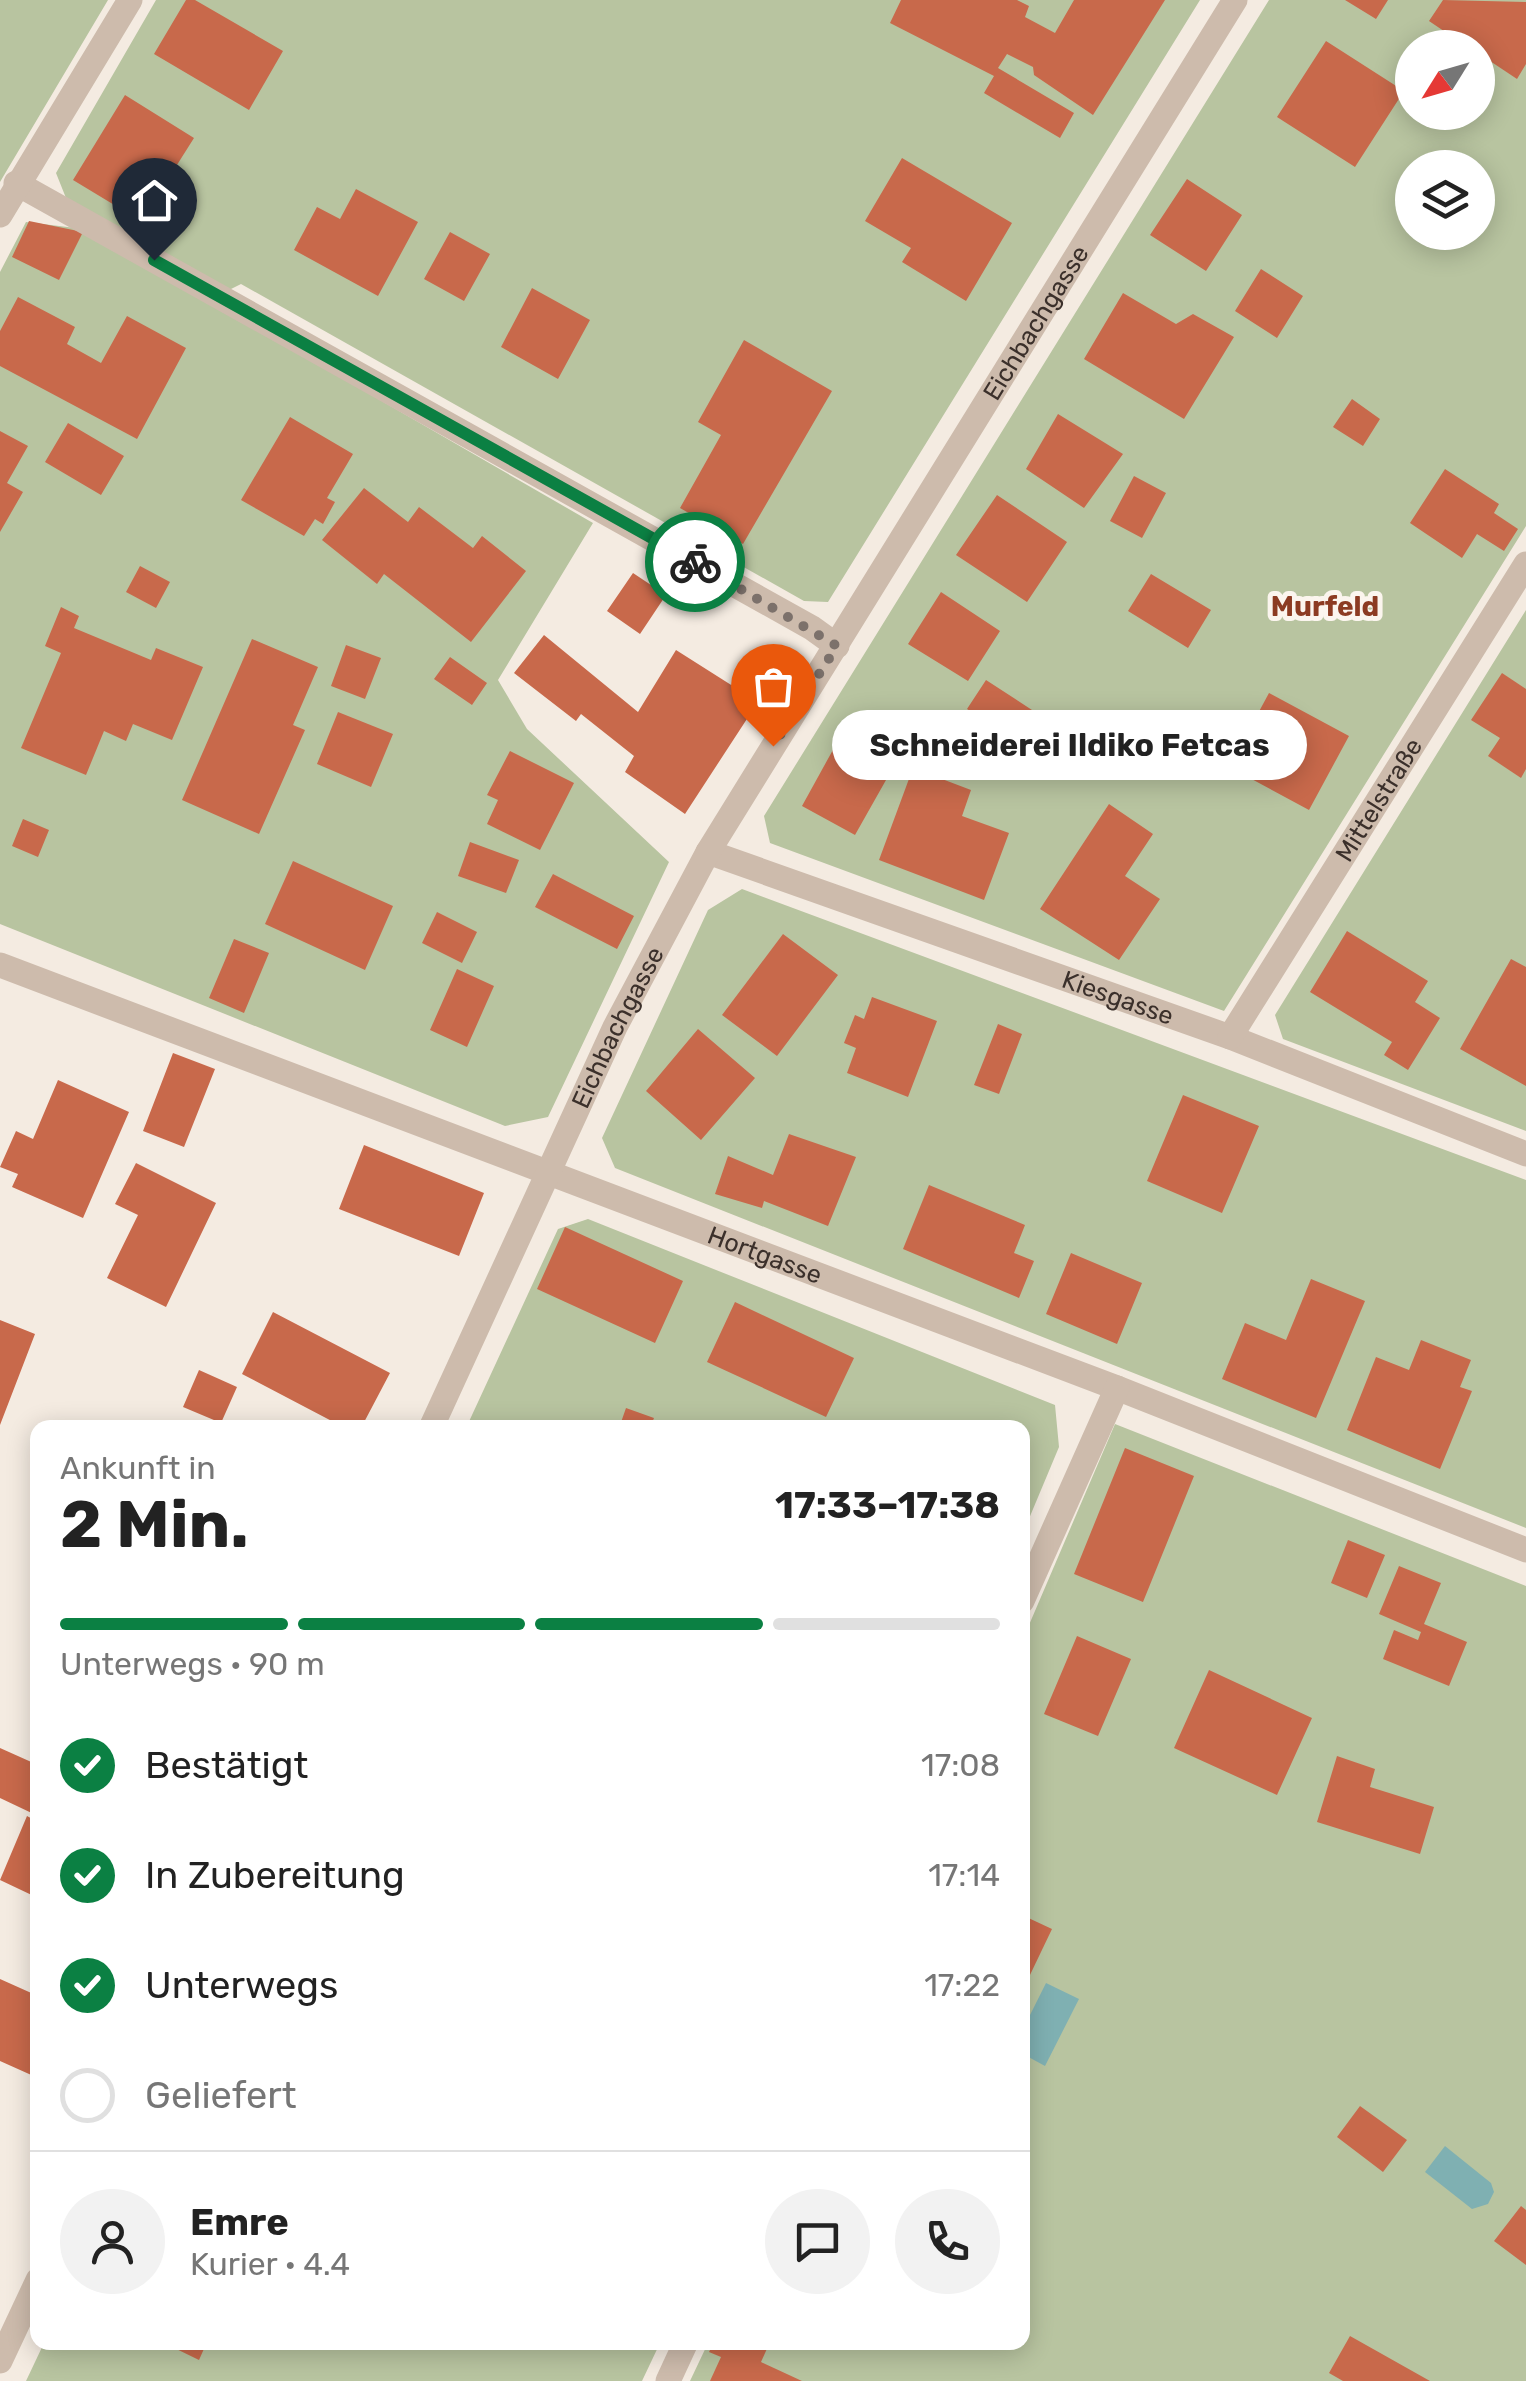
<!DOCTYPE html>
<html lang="de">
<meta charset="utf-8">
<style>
:root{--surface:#fff;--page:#f2f2f2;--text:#222;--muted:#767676;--line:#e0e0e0;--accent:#0b8043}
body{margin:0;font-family:Rubik,sans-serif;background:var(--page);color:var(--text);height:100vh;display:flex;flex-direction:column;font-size:38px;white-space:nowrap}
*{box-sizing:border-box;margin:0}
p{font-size:32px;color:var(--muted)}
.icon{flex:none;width:55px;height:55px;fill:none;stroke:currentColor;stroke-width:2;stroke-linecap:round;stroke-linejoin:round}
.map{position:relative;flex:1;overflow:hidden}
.side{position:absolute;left:30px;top:1420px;width:1000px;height:930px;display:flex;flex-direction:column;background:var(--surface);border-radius:20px;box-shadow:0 5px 25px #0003}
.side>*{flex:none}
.needle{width:65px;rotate:233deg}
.fabs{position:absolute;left:1395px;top:30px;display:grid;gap:20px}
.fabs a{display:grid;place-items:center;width:100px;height:100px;border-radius:50%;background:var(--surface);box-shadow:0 5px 25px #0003;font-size:50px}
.pin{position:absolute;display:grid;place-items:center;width:85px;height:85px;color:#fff;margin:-102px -42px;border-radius:50% 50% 50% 0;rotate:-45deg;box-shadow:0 0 10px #0007}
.pin .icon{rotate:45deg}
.courier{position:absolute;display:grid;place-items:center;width:100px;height:100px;margin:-50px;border:8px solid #0b8043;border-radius:50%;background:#fff;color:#222;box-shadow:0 2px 12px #0007}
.bubble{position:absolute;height:70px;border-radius:35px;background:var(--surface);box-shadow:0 5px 25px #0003;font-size:32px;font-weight:700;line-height:70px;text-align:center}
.headline em{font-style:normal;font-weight:700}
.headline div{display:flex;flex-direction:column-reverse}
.headline{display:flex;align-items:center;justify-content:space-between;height:170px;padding:0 30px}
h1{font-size:65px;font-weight:700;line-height:75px}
.bar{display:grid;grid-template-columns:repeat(4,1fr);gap:15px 10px;align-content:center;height:120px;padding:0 30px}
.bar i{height:12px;border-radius:8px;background:var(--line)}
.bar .active{background:var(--accent)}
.bar p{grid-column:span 4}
.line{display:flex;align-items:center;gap:25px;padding:0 30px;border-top:2px solid var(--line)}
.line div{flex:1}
.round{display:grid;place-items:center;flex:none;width:105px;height:105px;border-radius:52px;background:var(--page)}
ol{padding:0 30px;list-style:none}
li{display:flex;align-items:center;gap:30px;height:110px}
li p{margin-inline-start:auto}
li .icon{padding:10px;border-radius:50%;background:var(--accent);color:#fff;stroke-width:4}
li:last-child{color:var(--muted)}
li i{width:55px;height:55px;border:5px solid var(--line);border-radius:50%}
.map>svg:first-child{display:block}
.green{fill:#b8c4a0;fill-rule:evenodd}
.water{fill:#7fb0b2}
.building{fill:#c8694b}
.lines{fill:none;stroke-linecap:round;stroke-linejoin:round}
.minor{stroke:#cdbbac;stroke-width:25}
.done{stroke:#7c716b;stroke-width:10;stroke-dasharray:0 18}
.route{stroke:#0b8043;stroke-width:12}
.labels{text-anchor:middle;stroke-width:10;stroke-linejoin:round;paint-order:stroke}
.street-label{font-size:25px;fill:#3b302b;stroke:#fbf5ee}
.neighbourhood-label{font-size:28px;font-weight:bold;fill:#8c3b22;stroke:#fbf5ee}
</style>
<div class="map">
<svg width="1526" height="2381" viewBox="0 0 1526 2381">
<rect width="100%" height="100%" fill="#f4ebe1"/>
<path class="green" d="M 0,0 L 108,0 L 0,182 Z
M 156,0 L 1200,0 L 828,602 L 804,601 L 241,284 L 229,290 L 66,198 L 56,173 Z
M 1269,0 L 1526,0 L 1526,526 L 1224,1011 L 770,843 L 764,816 ZM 1412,48 L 1478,48 L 1478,112 L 1412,112 ZM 1412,168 L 1478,168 L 1478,232 L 1412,232 Z
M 26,222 L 84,229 L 593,523 L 498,680 L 527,729 L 669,862 L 548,1117 L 505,1126 L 0,924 L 0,272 Z
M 1526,610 L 1526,1131 L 1283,1039 L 1275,1015 Z
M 742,889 L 1526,1180 L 1526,1528 L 615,1168 L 602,1138 L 708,910 Z
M 588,1219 L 1055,1405 L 1059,1447 L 1023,1533 L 1022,1428 L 466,1428 L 558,1229 Z
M 1115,1424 L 1526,1586 L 1526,2381 L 690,2381 L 708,2343 L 1022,2342 L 1023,1639 Z
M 44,2343 L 660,2343 L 642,2381 L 26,2381 Z"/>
<path class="water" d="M 1046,1983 L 1079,1999 L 1045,2066 L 1023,2054 L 1023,2029 Z
M 1445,2146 L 1491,2183 L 1494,2192 L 1488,2204 L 1472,2209 L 1425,2172 Z"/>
<path class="building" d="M 186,0 L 195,0 L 283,51 L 249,110 L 154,54 Z
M 901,0 L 1017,0 L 1029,6 L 1025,17 L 1055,33 L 1074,0 L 1165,0 L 1093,115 L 1034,75 L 1033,67 L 1007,54 L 998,68 L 1074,113 L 1060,138 L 984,93 L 994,76 L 890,23 Z
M 1345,0 L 1388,0 L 1376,19 Z
M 1443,0 L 1526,2 L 1526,64 L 1517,79 L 1478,53 L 1478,48 L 1469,48 L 1429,21 Z
M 1326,41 L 1404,91 L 1355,167 L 1277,117 Z
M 125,95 L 194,138 L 163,187 L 137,172 L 116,206 L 73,180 Z
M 902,158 L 1012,223 L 966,301 L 902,262 L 911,248 L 865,221 Z
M 1187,179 L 1242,215 L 1206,271 L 1150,235 Z
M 356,189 L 418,222 L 378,296 L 294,250 L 317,207 L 340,219 Z
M 29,221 L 83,232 L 59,280 L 12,257 Z
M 450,232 L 490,254 L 464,301 L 424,279 Z
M 1261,269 L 1303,296 L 1277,338 L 1235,311 Z
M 532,288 L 590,320 L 558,379 L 501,347 Z
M 1123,293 L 1176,324 L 1193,314 L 1234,337 L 1184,419 L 1084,359 Z
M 18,297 L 75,327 L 67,344 L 101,363 L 127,316 L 186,348 L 137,439 L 0,366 L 0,331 Z
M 744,340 L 832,391 L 743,544 L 680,508 L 721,435 L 698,422 Z
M 1352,399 L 1380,419 L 1363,446 L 1333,427 Z
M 1058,414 L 1123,454 L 1084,508 L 1026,469 Z
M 290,417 L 353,454 L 327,498 L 335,502 L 323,524 L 315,519 L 304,536 L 241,500 Z
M 68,423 L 124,456 L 101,495 L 45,462 Z
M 0,431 L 28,446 L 7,483 L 23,492 L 0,532 Z
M 1445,469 L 1499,504 L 1494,513 L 1518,529 L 1504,551 L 1477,534 L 1462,558 L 1410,523 Z
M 1134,476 L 1166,493 L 1142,538 L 1110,521 Z
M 364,488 L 408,522 L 419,507 L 473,548 L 482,536 L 526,571 L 471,642 L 384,574 L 377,584 L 322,540 Z
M 997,495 L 1067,542 L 1027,602 L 956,555 Z
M 140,566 L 170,582 L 156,608 L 126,592 Z
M 633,573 L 666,595 L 640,634 L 607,611 Z
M 1151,574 L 1211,610 L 1188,648 L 1128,611 Z
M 941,592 L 1000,631 L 968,681 L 908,644 Z
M 61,607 L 79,616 L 74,628 L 151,660 L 156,648 L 203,667 L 172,740 L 133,724 L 126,741 L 104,731 L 86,775 L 21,748 L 61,653 L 45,646 Z
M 544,635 L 638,712 L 676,650 L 758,702 L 685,814 L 625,772 L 634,756 L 581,714 L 576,721 L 514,673 Z
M 252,639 L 318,667 L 293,725 L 305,730 L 259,834 L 182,800 Z
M 346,645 L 381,658 L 365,699 L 331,686 Z
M 450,657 L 487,683 L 472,705 L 434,679 Z
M 1502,673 L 1526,689 L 1526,769 L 1521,778 L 1488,756 L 1500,738 L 1471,720 Z
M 986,680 L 1032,710 L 1013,738 L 967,709 Z
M 1269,693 L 1349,736 L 1309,810 L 1220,762 L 1233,737 L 1242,743 Z
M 338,712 L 393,734 L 371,787 L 317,764 Z
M 845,728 L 899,757 L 855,835 L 802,806 Z
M 510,751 L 574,783 L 540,850 L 487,824 L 498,800 L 487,795 Z
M 913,768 L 971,790 L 962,816 L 1009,833 L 984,900 L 879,860 Z
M 1109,804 L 1153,834 L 1125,876 L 1160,899 L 1119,960 L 1040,909 Z
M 23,819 L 49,830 L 38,857 L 12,846 Z
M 470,842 L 519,860 L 506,893 L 458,876 Z
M 293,861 L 393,906 L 365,970 L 265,924 Z
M 553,874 L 634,916 L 617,949 L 535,907 Z
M 437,912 L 477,932 L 462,963 L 422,943 Z
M 1347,931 L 1428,981 L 1415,1002 L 1440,1018 L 1408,1070 L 1384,1055 L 1392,1042 L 1310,992 Z
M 783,934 L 838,975 L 777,1056 L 722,1015 Z
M 234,939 L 269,953 L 244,1013 L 209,998 Z
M 1511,959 L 1526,967 L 1526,1086 L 1460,1049 Z
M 457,969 L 494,986 L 467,1047 L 430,1030 Z
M 872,997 L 937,1021 L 908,1097 L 847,1073 L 856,1048 L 844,1043 L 855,1015 L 864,1019 Z
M 998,1024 L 1022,1034 L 999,1094 L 974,1085 Z
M 698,1029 L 755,1078 L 701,1140 L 646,1091 Z
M 173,1053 L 215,1069 L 184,1147 L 143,1131 Z
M 58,1080 L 129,1112 L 83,1218 L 12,1187 L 18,1174 L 0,1167 L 16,1131 L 33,1139 Z
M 1183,1095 L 1259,1126 L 1222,1213 L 1147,1181 Z
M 789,1134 L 856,1157 L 828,1226 L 764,1201 L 762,1208 L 715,1194 L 728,1156 L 773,1175 Z
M 364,1145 L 484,1193 L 459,1256 L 339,1209 Z
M 136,1163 L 216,1203 L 166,1307 L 107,1278 L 138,1215 L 115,1204 Z
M 929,1185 L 1025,1225 L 1014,1253 L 1034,1261 L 1019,1298 L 903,1249 Z
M 565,1227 L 683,1281 L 655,1343 L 537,1289 Z
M 1071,1253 L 1142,1283 L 1117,1344 L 1046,1314 Z
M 1311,1279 L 1365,1301 L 1316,1418 L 1222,1379 L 1245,1323 L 1286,1340 Z
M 735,1302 L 854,1358 L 826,1417 L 707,1362 Z
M 273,1312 L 390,1373 L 361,1428 L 345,1428 L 242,1374 Z
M 0,1320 L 35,1334 L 0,1425 Z
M 1421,1340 L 1471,1360 L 1460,1387 L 1472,1391 L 1440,1469 L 1347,1430 L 1376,1357 L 1409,1370 Z
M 199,1370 L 237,1387 L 221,1423 L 183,1407 Z
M 626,1408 L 654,1418 L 650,1428 L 619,1428 Z
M 1125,1448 L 1194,1476 L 1143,1602 L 1074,1574 Z
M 1348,1540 L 1385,1555 L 1367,1598 L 1331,1583 Z
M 1399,1566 L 1441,1583 L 1424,1624 L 1467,1642 L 1449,1686 L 1383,1659 L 1394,1630 L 1418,1640 L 1421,1632 L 1379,1614 Z
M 1077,1636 L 1131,1659 L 1098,1736 L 1044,1714 Z
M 1209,1670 L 1312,1718 L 1277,1795 L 1174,1748 Z
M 0,1748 L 38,1765 L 38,1816 L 0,1798 Z
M 1337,1756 L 1375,1769 L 1370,1787 L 1434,1807 L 1420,1854 L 1317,1822 Z
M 27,1816 L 38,1822 L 38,1898 L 0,1880 Z
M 1022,1915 L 1052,1929 L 1029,1977 L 1022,1974 Z
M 0,1979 L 38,1996 L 38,2078 L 0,2061 Z
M 1360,2106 L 1407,2140 L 1383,2172 L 1337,2137 Z
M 1521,2206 L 1526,2210 L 1526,2265 L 1494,2241 Z
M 1350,2336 L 1430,2381 L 1343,2381 L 1329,2373 Z
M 162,2342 L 207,2342 L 199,2360 Z
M 714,2342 L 770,2342 L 761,2362 L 802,2381 L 710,2381 L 721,2357 L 709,2352 Z"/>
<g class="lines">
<g class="minor">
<path d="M 16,183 L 812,628 L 837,646"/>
<path d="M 0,215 L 130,0"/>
<path id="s1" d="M 708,852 L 1230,1037 L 1526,1154"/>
<path id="s2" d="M 0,965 L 1117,1388 L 1526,1550"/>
<path id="s3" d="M 1230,1037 L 1526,564"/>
<path id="s4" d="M 431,1428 L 615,1027 L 708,852 L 1235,0"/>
<path d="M 1022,1601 L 1117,1388"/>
<path d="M 0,2361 L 38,2280"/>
<path d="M 668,2381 L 686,2342"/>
</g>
</g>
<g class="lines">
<path class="done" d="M 695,562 L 837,646 L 773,746"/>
<path class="route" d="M 154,260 L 695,562"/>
</g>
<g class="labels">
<g class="street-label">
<text dy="9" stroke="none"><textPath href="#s4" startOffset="1262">Eichbachgasse</textPath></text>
<text dy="9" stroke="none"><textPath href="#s3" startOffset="280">Mittelstraße</textPath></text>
<text dy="9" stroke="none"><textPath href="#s1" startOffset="435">Kiesgasse</textPath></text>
<text dy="9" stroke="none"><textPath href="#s4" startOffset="442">Eichbachgasse</textPath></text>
<text dy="9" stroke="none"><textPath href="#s2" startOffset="818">Hortgasse</textPath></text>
</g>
<g class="neighbourhood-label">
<text x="1325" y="616">Murfeld</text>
</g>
</g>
</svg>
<div class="fabs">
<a><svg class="needle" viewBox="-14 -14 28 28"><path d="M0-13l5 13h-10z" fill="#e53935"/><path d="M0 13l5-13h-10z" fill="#767676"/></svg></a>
<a><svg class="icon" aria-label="layers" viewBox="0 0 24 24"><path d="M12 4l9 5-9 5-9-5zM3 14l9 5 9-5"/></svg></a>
</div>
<div class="pin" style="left:773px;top:746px;background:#ea580c"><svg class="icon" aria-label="bag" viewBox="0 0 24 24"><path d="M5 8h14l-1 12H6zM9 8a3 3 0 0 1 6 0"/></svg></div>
<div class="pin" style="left:154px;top:260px;background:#1f2937"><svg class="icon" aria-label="home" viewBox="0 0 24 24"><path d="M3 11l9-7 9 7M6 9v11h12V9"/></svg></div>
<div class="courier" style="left:695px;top:562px"><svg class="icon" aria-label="bike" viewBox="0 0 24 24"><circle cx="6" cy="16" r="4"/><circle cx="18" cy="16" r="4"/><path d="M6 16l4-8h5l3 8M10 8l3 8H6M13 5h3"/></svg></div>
<div class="bubble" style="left:832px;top:710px;width:475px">Schneiderei Ildiko Fetcas</div>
<section class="side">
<div class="headline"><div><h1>2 Min.</h1><p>Ankunft in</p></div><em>17:33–17:38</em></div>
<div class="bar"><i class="active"></i><i class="active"></i><i class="active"></i><i></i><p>Unterwegs · 90 m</p></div>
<ol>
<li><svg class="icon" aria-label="check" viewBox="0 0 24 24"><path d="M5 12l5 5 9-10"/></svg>Bestätigt<p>17:08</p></li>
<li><svg class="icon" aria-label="check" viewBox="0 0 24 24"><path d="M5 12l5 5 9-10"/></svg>In Zubereitung<p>17:14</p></li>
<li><svg class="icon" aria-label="check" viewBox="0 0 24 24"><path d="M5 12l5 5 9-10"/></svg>Unterwegs<p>17:22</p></li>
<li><i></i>Geliefert</li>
</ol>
<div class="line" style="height:180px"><a class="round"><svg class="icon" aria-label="person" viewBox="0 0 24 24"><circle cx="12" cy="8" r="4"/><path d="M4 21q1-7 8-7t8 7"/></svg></a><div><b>Emre</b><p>Kurier · 4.4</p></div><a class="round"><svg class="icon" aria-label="chat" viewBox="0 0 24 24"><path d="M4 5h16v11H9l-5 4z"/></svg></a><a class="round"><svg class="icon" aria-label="phone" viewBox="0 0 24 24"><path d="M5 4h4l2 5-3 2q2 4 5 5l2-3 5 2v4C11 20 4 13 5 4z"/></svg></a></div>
</section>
</div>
